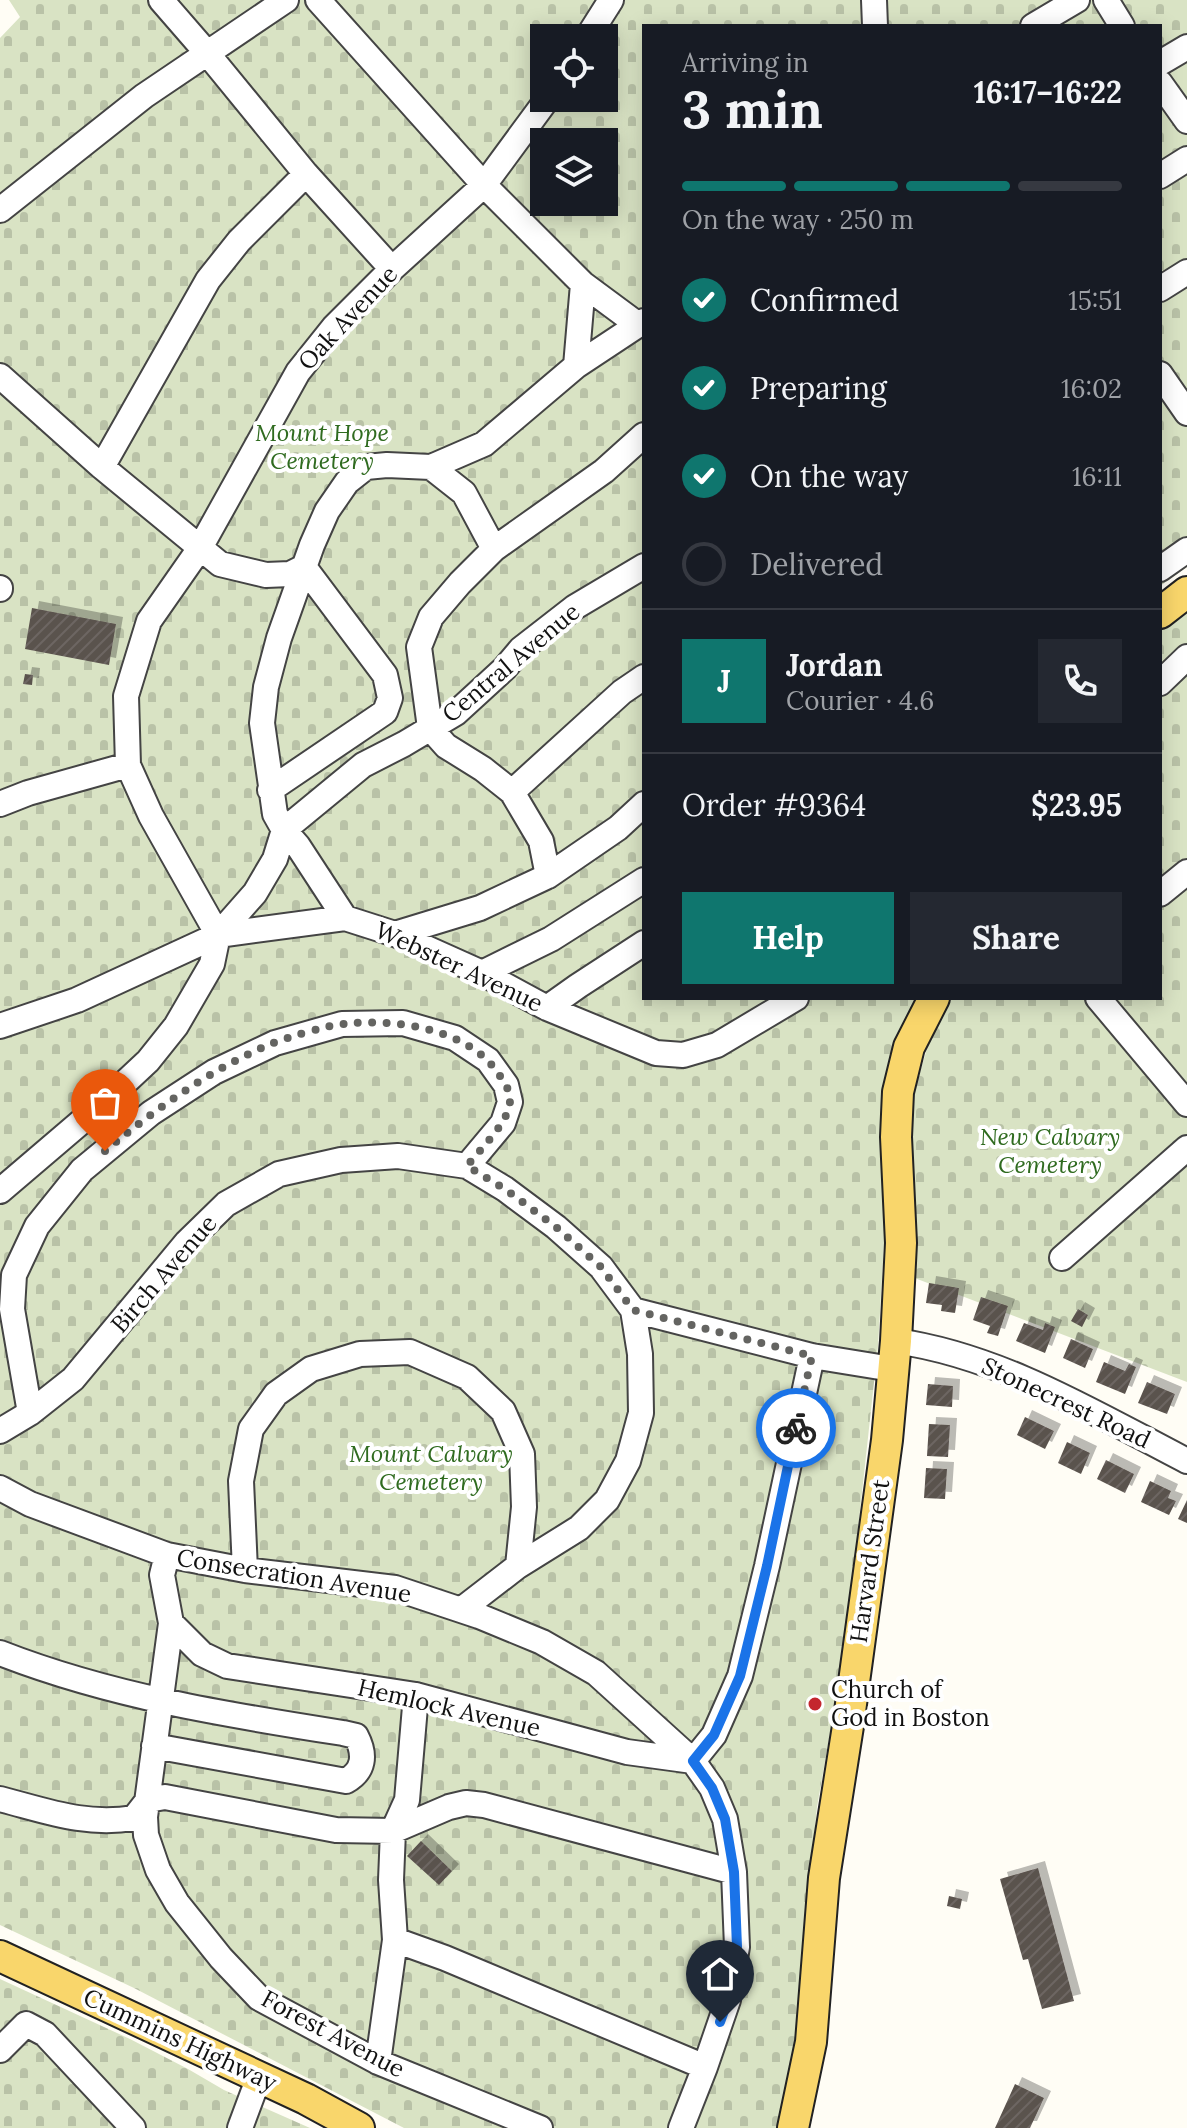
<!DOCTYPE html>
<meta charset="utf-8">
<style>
:root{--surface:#171b24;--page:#242831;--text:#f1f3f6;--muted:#9ea1a6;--line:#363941;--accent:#0f766e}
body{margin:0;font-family:Lora,serif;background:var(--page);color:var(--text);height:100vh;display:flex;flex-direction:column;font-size:30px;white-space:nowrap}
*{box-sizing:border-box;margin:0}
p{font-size:26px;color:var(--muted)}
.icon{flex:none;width:44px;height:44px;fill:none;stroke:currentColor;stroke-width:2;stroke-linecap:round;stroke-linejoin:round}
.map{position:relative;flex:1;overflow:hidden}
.drawer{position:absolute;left:642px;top:24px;width:520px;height:976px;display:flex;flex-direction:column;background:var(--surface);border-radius:0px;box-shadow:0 4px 20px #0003}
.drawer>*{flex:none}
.fabs{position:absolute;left:530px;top:24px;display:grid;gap:16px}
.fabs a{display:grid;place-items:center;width:88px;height:88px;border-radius:0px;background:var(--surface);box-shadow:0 4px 20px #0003;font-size:40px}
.pin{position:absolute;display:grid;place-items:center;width:68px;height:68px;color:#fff;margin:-82px -34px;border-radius:50% 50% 50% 0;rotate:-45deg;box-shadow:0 0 8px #0007}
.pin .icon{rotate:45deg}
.courier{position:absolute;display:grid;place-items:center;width:80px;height:80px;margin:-40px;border:6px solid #1a73e8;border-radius:50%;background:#fff;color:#222;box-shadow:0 2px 10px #0007}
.head em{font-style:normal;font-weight:700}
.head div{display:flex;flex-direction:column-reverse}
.head{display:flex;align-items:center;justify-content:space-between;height:136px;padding:0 40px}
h1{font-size:52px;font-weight:700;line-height:60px}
.bar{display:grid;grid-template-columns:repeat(4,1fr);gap:12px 8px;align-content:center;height:96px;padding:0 40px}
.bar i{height:10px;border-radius:6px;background:var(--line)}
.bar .on{background:var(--accent)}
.bar p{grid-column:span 4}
.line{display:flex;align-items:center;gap:20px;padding:0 40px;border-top:2px solid var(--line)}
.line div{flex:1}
.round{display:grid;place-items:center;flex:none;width:84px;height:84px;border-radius:0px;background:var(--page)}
ol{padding:0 40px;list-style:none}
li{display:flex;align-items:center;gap:24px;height:88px}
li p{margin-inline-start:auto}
li .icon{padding:8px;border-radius:50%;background:var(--accent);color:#fff;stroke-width:4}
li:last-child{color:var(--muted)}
li i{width:44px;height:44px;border:4px solid var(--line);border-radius:50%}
.cta{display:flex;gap:16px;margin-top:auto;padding:16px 40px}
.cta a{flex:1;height:92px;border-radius:0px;background:var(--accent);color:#fff;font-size:32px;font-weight:700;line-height:92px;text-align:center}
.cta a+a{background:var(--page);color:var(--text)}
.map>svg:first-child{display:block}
.cemetery{fill:url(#cemetery-stones);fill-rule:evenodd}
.building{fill:url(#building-hatch);filter:url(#shadow)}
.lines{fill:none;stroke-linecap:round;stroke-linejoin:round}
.minor-casing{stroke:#444;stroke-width:28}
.major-casing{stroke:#222;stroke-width:34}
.minor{stroke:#fff;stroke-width:24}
.major{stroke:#f9d66b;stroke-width:30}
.done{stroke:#646461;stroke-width:8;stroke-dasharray:0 14.4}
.route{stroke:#1a73e8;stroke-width:10}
.poi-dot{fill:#c4262e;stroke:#fff;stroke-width:3}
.labels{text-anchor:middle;stroke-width:8;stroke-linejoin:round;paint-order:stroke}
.street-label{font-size:24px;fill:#111;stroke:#fff}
.park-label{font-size:24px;font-style:italic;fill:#2f6b1f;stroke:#fff}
.poi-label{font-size:24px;fill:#111;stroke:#fff;text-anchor:start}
</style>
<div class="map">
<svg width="1187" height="2128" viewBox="0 0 1187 2128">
<defs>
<pattern id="cemetery-stones" width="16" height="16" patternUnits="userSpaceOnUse" patternTransform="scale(2)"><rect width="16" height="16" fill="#d9e3c4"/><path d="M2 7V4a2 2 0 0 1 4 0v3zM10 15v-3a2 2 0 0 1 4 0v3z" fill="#b9c2a7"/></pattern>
<pattern id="building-hatch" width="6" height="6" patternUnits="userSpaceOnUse" patternTransform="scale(2)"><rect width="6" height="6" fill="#5a524d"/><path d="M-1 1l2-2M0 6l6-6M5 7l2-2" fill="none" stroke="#6d6662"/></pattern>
<filter id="shadow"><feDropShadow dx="7" dy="-7" stdDeviation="0" flood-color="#0004"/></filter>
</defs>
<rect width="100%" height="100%" fill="#fffdf5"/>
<path class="cemetery" d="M 9,0 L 1187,0 L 1187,567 L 1160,586 L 1160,26 L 644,26 L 644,998 L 919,998 L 884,1086 L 882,1162 L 886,1210 L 878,1346 L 845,1648 L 817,1807 L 795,2043 L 779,2128 L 404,2128 L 134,1988 L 0,1925 L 0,38 L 20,17 ZM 544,38 L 604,38 L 604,98 L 544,98 ZM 544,142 L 604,142 L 604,202 L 544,202 Z
M 1187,605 L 1187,1382 L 912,1277 L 912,1098 L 936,1019 L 948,998 L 1160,998 L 1160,633 L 1170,618 Z
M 0,1979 L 130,2039 L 188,2069 L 224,2090 L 310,2128 L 0,2128 Z"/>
<path class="building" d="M 32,608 L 116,624 L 109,665 L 25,649 Z
M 25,674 L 33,675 L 32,685 L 23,684 Z
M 929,1283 L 959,1288 L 955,1313 L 941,1311 L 942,1305 L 926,1303 Z
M 981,1297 L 1008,1306 L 998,1336 L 987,1333 L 990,1326 L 973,1320 Z
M 1078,1309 L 1088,1315 L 1082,1327 L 1071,1321 Z
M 1024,1323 L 1043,1330 L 1045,1323 L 1055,1327 L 1045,1353 L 1016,1341 Z
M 1071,1339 L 1093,1349 L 1085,1368 L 1063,1358 Z
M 1104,1362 L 1125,1371 L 1129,1364 L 1136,1367 L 1125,1394 L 1096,1382 Z
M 1147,1382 L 1175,1394 L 1167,1414 L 1138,1403 Z
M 928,1384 L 953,1386 L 952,1407 L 926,1405 Z
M 1025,1417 L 1054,1431 L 1045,1449 L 1017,1435 Z
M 929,1424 L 950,1425 L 948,1457 L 927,1456 Z
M 1067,1442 L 1090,1453 L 1081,1474 L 1058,1463 Z
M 1106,1460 L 1134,1474 L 1125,1493 L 1097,1479 Z
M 926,1468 L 947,1469 L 945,1499 L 924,1498 Z
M 1150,1481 L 1171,1491 L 1168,1498 L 1176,1501 L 1169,1515 L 1141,1502 Z
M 1187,1500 L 1187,1523 L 1178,1519 Z
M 421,1841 L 452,1871 L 439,1885 L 407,1856 Z
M 1038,1868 L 1074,2001 L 1042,2009 L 1028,1959 L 1023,1960 L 1000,1879 Z
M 949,1896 L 962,1899 L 960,1909 L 947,1906 Z
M 1015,2084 L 1044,2098 L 1030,2128 L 995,2128 Z"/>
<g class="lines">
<g class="minor-casing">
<path id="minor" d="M 161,0 L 207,53 L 306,174 L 392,269
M 318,0 L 484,185 L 583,284 L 637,324
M 874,0 L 875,26
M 1106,0 L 1122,26
M 1033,26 L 1077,0
M 587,38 L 611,0
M 1160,63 L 1187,47
M 1160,83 L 1187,121
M 1160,176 L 1187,159
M 0,210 L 144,96 L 286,0
M 1160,289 L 1187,272
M 576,366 L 583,284
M 1160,374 L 1187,413
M 0,376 L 102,467 L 220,564 L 266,575 L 290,574 L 304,567
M 102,467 L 208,280 L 239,241 L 306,174
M 431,467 L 464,493 L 494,549
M 1160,569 L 1187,550
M 0,588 L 0,589
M 1160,683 L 1187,657
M 430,728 L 419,647 L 431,617 L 460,583 L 494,549 L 604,471 L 644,435
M 430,728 L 446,746 L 483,769 L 512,792 L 541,841 L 548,876
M 270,790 L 385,712 L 390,698 L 385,675 L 304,567
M 512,792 L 622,692 L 644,677
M 0,804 L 28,793 L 128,765
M 1160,894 L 1187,872
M 345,918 L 298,846 L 284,830 L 275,814 L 262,723 L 266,687 L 279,638 L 312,545 L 327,511 L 347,482 L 366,467 L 387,465 L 431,467 L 484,444 L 576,366 L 644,321
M 395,934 L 480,908 L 548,876 L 618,828 L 644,804
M 218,935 L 151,816 L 128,765 L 126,696 L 149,621 L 200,548 L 298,372 L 334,327 L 392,269 L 484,185 L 548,98
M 218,935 L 345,918 L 395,934 L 482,973 L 547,1008 L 656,1053 L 683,1055 L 717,1045 L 796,998
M 482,973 L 551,939 L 644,880
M 1098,998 L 1187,1104
M 547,1008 L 578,986 L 644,943
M 0,1026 L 77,1000 L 218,935 L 255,893 L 275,859 L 284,830 L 363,765 L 404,744 L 456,713 L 505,668 L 521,649 L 575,607 L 644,566
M 0,1191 L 102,1104 L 148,1061 L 176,1026 L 212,964 L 218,935
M 1062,1258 L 1187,1148
M 633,1310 L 812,1356 L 892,1369
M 896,1341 C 1001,1356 1094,1413 1187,1461
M 30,1413 L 12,1309 L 14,1275 L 37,1226 L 82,1170 L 151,1113 L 214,1072 L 275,1043 L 342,1024 L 403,1023 L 455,1038 L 488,1060 L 506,1085 L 510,1102 L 503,1123 L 467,1166
M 0,1431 L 30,1413 L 73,1379 L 187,1242 L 226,1204 L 279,1174 L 341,1160 L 398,1156 L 467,1166 L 505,1189 L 556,1227 L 601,1267 L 633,1310 L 640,1354 L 641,1413 L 628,1461 L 607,1500 L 579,1528 L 518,1566 L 461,1610
M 0,1488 L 30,1504 L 167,1555 L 245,1570 L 395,1588 L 479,1616 L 542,1642 L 596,1673 L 693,1761 L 712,1788 L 725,1819 L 734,1872 L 737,1947 L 728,2000 L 705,2067 L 681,2128
M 167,1555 L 162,1575 L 171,1623 L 145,1817 L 146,1835 L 158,1870 L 177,1903 L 221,1958 L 259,1998 L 378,2062 L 540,2128
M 245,1570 L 241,1481 L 251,1429 L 276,1394 L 311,1369 L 360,1354 L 410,1352 L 467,1377 L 503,1411 L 522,1454 L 524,1507 L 518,1566
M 171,1623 L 202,1654 L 227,1666 L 416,1695 L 627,1752 L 693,1761
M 0,1653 C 110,1696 227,1715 343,1733 L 356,1736 C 366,1755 364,1771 346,1781 L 154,1746
M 693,1761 L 714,1735 L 740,1676 L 767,1566 L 812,1356
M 0,1799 C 47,1811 85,1826 134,1818 L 148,1800
M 148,1800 L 165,1797 L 336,1830 L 393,1831 L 449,1807 L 466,1803 L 484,1805 L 734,1872
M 395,1940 L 445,1958 L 705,2067
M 0,2050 L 26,2024 L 45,2034 L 133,2128
M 378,2062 L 395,1940 L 391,1880 L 393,1831 L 407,1800 L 416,1695
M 240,2128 L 259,2077"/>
</g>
<g class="major-casing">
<path id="major" d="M 1160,613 L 1187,592
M 0,1956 L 306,2099 L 359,2128
M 793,2128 L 811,2042 L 824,1878 L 848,1726 L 887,1440 L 896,1341 L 901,1243 L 896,1137 L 898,1092 L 909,1047 L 934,998"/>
</g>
<use href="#minor" class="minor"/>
<use href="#major" class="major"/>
</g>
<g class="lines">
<path class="done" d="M 105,1151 C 157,1108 211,1069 273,1043 C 289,1037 328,1025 344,1024 C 392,1018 464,1028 495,1069 C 502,1079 510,1088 510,1101 C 509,1123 480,1149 467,1166 L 505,1189 L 556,1227 L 601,1267 L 633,1310 L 812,1356 L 796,1428"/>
<path class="route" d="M 720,2022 L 728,2000 L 737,1947 L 734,1872 L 725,1819 L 712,1788 L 693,1761 L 714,1735 L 740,1676 L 767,1566 L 796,1428"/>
</g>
<circle class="poi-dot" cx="815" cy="1704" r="8"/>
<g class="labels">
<g class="street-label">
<text transform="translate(348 318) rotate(-47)" y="8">Oak Avenue</text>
<text transform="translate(511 663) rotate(-40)" y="8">Central Avenue</text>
<text transform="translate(459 967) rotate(25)" y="8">Webster Avenue</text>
<text transform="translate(164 1274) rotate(-49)" y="8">Birch Avenue</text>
<text transform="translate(1066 1403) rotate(25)" y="8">Stonecrest Road</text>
<text transform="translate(870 1561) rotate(-82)" y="8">Harvard Street</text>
<text transform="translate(294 1576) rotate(9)" y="8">Consecration Avenue</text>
<text transform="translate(449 1708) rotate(13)" y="8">Hemlock Avenue</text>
<text transform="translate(333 2034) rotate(28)" y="8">Forest Avenue</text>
<text transform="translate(180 2040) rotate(25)" y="8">Cummins Highway</text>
</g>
<g class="park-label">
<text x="322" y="441">Mount Hope<tspan x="322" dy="28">Cemetery</tspan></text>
<text x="1050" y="1145">New Calvary<tspan x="1050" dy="28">Cemetery</tspan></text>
<text x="431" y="1462">Mount Calvary<tspan x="431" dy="28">Cemetery</tspan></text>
</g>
<g class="poi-label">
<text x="831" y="1698">Church of<tspan x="831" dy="28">God in Boston</tspan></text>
</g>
</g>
</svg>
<div class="fabs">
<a><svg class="icon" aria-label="locate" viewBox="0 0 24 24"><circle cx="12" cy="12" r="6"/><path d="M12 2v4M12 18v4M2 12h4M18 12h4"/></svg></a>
<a><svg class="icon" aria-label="layers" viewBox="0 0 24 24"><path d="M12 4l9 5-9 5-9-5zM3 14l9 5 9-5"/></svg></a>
</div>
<div class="pin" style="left:105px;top:1151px;background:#ea580c"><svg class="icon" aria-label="bag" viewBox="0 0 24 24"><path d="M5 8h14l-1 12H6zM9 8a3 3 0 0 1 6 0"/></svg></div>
<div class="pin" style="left:720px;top:2022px;background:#1f2937"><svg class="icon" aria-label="home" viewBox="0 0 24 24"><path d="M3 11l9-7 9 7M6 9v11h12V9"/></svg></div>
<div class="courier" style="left:796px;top:1428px"><svg class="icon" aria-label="bike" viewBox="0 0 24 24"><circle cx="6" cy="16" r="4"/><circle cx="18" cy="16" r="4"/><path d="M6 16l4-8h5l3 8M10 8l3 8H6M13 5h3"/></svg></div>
<section class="drawer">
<div class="head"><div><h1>3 min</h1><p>Arriving in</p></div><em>16:17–16:22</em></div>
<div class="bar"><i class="on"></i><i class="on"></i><i class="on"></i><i></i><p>On the way · 250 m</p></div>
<ol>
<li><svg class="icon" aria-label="check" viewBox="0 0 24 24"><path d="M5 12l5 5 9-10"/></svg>Confirmed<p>15:51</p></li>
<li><svg class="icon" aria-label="check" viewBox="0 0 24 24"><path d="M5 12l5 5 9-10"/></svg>Preparing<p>16:02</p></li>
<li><svg class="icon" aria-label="check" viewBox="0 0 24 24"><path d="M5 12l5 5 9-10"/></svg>On the way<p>16:11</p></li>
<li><i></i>Delivered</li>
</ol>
<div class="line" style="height:144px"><b class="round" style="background:var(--accent);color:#fff">J</b><div><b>Jordan</b><p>Courier · 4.6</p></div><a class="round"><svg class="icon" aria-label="phone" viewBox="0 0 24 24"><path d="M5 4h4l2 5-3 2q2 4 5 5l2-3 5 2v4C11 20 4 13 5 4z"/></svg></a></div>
<div class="line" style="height:104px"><div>Order #9364</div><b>$23.95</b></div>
<div class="cta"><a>Help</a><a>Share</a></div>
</section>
</div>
